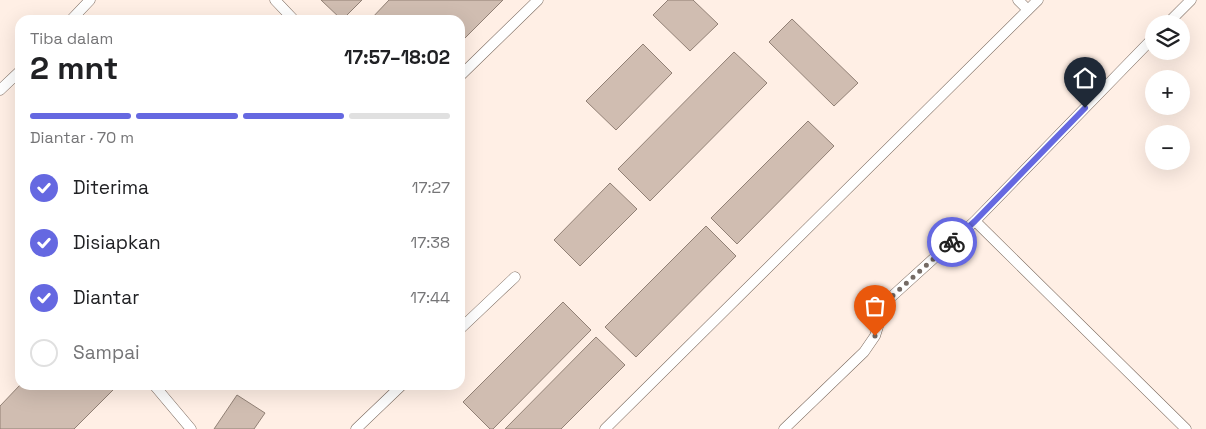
<!DOCTYPE html>
<html lang="id">
<meta charset="utf-8">
<style>
:root{--surface:#fff;--page:#f6f6f6;--text:#202124;--muted:#757577;--line:#e0e0e0;--accent:#6568e1}
body{margin:0;font-family:"Space Grotesk",sans-serif;background:var(--page);color:var(--text);height:100vh;display:flex;flex-direction:column;font-size:19px;white-space:nowrap}
*{box-sizing:border-box;margin:0}
p{font-size:16px;color:var(--muted)}
.icon{flex:none;width:28px;height:28px;fill:none;stroke:currentColor;stroke-width:2;stroke-linecap:round;stroke-linejoin:round}
.map{position:relative;flex:1;overflow:hidden}
.panel{position:absolute;left:15px;top:15px;width:450px;height:375px;display:flex;flex-direction:column;background:var(--surface);border-radius:15px;box-shadow:0 5px 20px #0002}
.panel>*{flex:none}
.controls{position:absolute;left:1145px;top:15px;display:grid;gap:10px}
.controls a{display:grid;place-items:center;width:45px;height:45px;border-radius:50%;background:var(--surface);box-shadow:0 5px 20px #0002;font-size:25px}
.pin{position:absolute;display:grid;place-items:center;width:42px;height:42px;color:#fff;margin:-51px -21px;border-radius:50% 50% 50% 0;rotate:-45deg;box-shadow:0 0 5px #0007}
.pin .icon{rotate:45deg}
.courier{position:absolute;display:grid;place-items:center;width:50px;height:50px;margin:-25px;border:4px solid #6568e1;border-radius:50%;background:#fff;color:#222;box-shadow:0 1px 6px #0007}
.overview em{font-style:normal;font-weight:600}
.overview div{display:flex;flex-direction:column-reverse}
.overview{display:flex;align-items:center;justify-content:space-between;height:85px;padding:0 15px}
h1{font-size:32px;font-weight:600;line-height:38px}
.bar{display:grid;grid-template-columns:repeat(4,1fr);gap:8px 5px;align-content:center;height:60px;padding:0 15px}
.bar i{height:6px;border-radius:4px;background:var(--line)}
.bar .selected{background:var(--accent)}
.bar p{grid-column:span 4}
ol{padding:0 15px;list-style:none}
li{display:flex;align-items:center;gap:15px;height:55px}
li p{margin-inline-start:auto}
li .icon{padding:5px;border-radius:50%;background:var(--accent);color:#fff;stroke-width:4}
li:last-child{color:var(--muted)}
li i{width:28px;height:28px;border:2px solid var(--line);border-radius:50%}
.map>svg:first-child{display:block}
.building{fill:#d0bdb1;stroke:#918075}
.lines{fill:none;stroke-linecap:round;stroke-linejoin:round}
.service-casing{stroke:#78675c;stroke-width:11}
.service{stroke:#fff;stroke-width:10}
.done{stroke:#746a64;stroke-width:5;stroke-dasharray:0 9}
.route{stroke:#6568e1;stroke-width:6}
</style>
<div class="map">
<svg width="1206" height="429" viewBox="0 0 1206 429">
<rect width="100%" height="100%" fill="#ffefe5"/>
<path class="building" d="M 321,0 L 362,0 L 342,20 Z
M 389,0 L 503,0 L 460,43 L 460,20 L 370,20 Z
M 668,0 L 693,0 L 718,24 L 690,51 L 653,15 Z
M 792,19 L 858,83 L 834,106 L 769,42 Z
M 643,44 L 672,73 L 616,130 L 586,101 Z
M 734,52 L 767,83 L 650,201 L 618,169 Z
M 808,121 L 834,146 L 737,244 L 711,218 Z
M 610,183 L 637,209 L 580,266 L 554,240 Z
M 706,226 L 736,256 L 636,357 L 605,327 Z
M 563,302 L 591,330 L 493,429 L 490,429 L 463,402 Z
M 596,337 L 625,365 L 561,429 L 505,429 Z
M 20,385 L 118,385 L 74,429 L 0,429 L 0,406 Z
M 237,395 L 265,413 L 254,429 L 214,429 Z"/>
<g class="lines">
<g class="service-casing">
<path id="service" d="M 275,0 L 294,20
M 1018,0 L 1028,10
M 71,20 L 90,0
M 1167,24 L 1191,0
M 460,76 L 538,0
M 0,90 L 20,71
M 975,221 L 1186,429
M 460,329 L 515,277
M 154,385 L 191,429
M 356,429 L 402,385
M 605,429 L 1038,0
M 784,429 L 864,352 L 875,336 L 881,317 L 889,299 L 975,221 L 1154,37"/>
</g>
<use href="#service" class="service"/>
</g>
<g class="lines">
<path class="done" d="M 875,336 L 881,317 L 889,299 L 952,242"/>
<path class="route" d="M 952,242 L 975,221 L 1085,108"/>
</g>
</svg>
<div class="controls">
<a><svg class="icon" aria-label="layers" viewBox="0 0 24 24"><path d="M12 4l9 5-9 5-9-5zM3 14l9 5 9-5"/></svg></a>
<a>+</a>
<a>−</a>
</div>
<div class="pin" style="left:875px;top:336px;background:#ea580c"><svg class="icon" aria-label="bag" viewBox="0 0 24 24"><path d="M5 8h14l-1 12H6zM9 8a3 3 0 0 1 6 0"/></svg></div>
<div class="pin" style="left:1085px;top:108px;background:#1f2937"><svg class="icon" aria-label="home" viewBox="0 0 24 24"><path d="M3 11l9-7 9 7M6 9v11h12V9"/></svg></div>
<div class="courier" style="left:952px;top:242px"><svg class="icon" aria-label="bike" viewBox="0 0 24 24"><circle cx="6" cy="16" r="4"/><circle cx="18" cy="16" r="4"/><path d="M6 16l4-8h5l3 8M10 8l3 8H6M13 5h3"/></svg></div>
<section class="panel">
<div class="overview"><div><h1>2 mnt</h1><p>Tiba dalam</p></div><em>17:57–18:02</em></div>
<div class="bar"><i class="selected"></i><i class="selected"></i><i class="selected"></i><i></i><p>Diantar · 70 m</p></div>
<ol>
<li><svg class="icon" aria-label="check" viewBox="0 0 24 24"><path d="M5 12l5 5 9-10"/></svg>Diterima<p>17:27</p></li>
<li><svg class="icon" aria-label="check" viewBox="0 0 24 24"><path d="M5 12l5 5 9-10"/></svg>Disiapkan<p>17:38</p></li>
<li><svg class="icon" aria-label="check" viewBox="0 0 24 24"><path d="M5 12l5 5 9-10"/></svg>Diantar<p>17:44</p></li>
<li><i></i>Sampai</li>
</ol>
</section>
</div>
